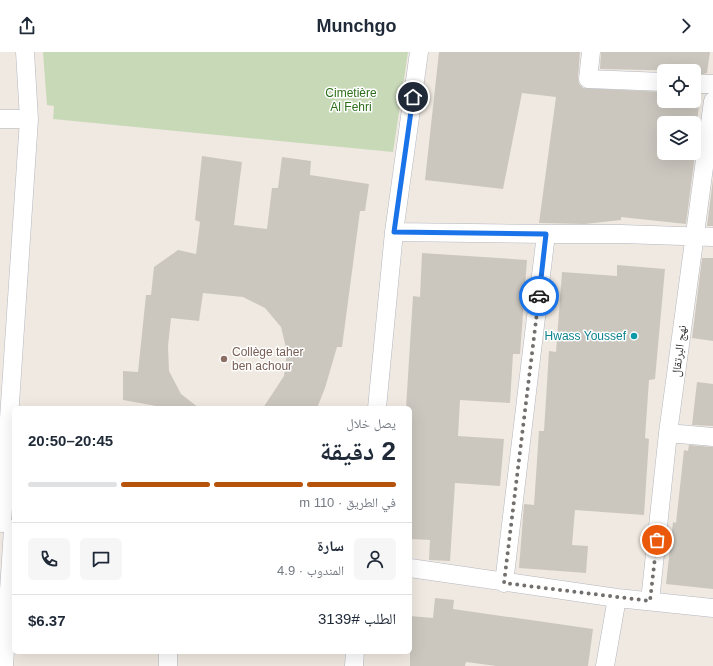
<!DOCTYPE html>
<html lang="ar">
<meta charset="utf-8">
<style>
:root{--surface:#fff;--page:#f6f6f7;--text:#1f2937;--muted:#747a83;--line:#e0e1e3;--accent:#b45309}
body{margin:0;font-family:Arial,"Noto Naskh Arabic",sans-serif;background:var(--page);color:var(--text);direction:rtl;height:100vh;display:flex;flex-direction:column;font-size:15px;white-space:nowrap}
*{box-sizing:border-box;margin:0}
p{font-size:13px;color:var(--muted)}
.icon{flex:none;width:22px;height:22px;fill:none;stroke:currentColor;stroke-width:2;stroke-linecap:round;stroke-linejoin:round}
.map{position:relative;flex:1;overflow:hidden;direction:ltr}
.sheet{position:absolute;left:12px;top:354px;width:400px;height:248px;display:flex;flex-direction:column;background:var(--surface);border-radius:6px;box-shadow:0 4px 16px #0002;direction:rtl}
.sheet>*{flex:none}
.tools{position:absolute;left:657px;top:12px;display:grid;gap:8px}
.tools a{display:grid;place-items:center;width:44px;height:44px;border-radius:6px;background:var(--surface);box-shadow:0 4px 16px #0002;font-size:20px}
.pin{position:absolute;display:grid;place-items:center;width:34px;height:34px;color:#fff;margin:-17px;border:2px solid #fff;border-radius:50%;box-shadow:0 1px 4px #0007}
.courier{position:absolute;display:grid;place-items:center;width:40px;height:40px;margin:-20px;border:3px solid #1a73e8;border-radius:50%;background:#fff;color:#222;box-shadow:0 1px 5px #0007}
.headline em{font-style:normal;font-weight:700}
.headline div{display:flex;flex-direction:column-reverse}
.headline{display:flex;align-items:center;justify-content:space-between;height:68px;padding:0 16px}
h1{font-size:26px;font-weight:700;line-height:30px}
.bar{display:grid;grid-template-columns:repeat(4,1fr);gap:6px 4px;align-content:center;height:48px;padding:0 16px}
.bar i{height:5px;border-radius:3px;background:var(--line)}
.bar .active{background:var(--accent)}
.bar p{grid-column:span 4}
.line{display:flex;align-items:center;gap:10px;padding:0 16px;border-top:1px solid var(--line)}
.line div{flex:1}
.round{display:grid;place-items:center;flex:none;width:42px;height:42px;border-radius:6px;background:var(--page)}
header{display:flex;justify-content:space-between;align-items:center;height:52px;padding:0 16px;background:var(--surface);font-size:18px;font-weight:700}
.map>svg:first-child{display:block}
.cemetery{fill:#c8d9b8}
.building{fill:#cbc7bf;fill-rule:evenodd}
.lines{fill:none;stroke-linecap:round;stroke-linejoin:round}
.street-casing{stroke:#b4b7c1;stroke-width:19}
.street{stroke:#fff;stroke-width:18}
.done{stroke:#726f6d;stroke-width:4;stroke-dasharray:0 7.2}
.route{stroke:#1a73e8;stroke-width:5}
.culture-dot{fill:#0f9aa8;stroke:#fff;stroke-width:1.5}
.education-dot{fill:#8d6e63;stroke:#fff;stroke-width:1.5}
.labels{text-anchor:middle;stroke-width:3;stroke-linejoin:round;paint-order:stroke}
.park-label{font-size:12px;fill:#2c6e1b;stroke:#fff}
.culture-label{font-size:12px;fill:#0d838f;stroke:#fff;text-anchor:end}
.street-label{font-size:12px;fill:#2e2e2e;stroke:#fff}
.education-label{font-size:12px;fill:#785e54;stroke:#fff;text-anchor:start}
</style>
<header><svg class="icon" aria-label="forward" viewBox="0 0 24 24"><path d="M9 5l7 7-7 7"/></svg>Munchgo<svg class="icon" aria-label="share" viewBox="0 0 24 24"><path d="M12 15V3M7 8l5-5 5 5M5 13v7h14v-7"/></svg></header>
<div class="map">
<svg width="713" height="614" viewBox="0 0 713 614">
<rect width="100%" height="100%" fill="#efe9e1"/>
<path class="cemetery" d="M 43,0 L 408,0 L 393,100 L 53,67 L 54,54 L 47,53 Z"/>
<path class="building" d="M 439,0 L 580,0 L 578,26 L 579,32 L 583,36 L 664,40 L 664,49 L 694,49 L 694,42 L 700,42 L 697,72 L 699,72 L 686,172 L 621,165 L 621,168 L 585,172 L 539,171 L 556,45 L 522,41 L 503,137 L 425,128 ZM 664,71 L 694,71 L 694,101 L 664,101 Z
M 601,0 L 710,0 L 707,21 L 703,22 L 694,22 L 694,19 L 600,17 Z
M 202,104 L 242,110 L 234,173 L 267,177 L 272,136 L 278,136 L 282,105 L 311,109 L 310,123 L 369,132 L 365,159 L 360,159 L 342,295 L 337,295 L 325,336 L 317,356 L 263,356 L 284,324 L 287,300 L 281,275 L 265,256 L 243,245 L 203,241 L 199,269 L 171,266 L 168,294 L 169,319 L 181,342 L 199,356 L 155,356 L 156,354 L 123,348 L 123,319 L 138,320 L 146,243 L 151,243 L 154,215 L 178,198 L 196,202 L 200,170 L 195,168 Z
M 713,127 L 713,174 L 707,174 Z
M 422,201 L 527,208 L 520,302 L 513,302 L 510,351 L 460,348 L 458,384 L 504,387 L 500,434 L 455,431 L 450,509 L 429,508 L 430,488 L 410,487 L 410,356 L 406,356 L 413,244 L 420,245 Z
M 702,206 L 713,206 L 713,289 L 692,286 Z
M 617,213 L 665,217 L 655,327 L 649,328 L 645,386 L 649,387 L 644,463 L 575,458 L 572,493 L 588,494 L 586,521 L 519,516 L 524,452 L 534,453 L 539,379 L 544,379 L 549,299 L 556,300 L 562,220 L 617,224 Z
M 697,330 L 713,332 L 713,374 L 692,373 Z
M 689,393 L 713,395 L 713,537 L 666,532 L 673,470 L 676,471 L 684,398 L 688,399 Z
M 435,546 L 454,548 L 453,557 L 593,577 L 588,614 L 496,614 L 466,610 L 465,614 L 410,614 L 410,564 L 433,566 Z"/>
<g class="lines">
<g class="street-casing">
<path id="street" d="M 591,0 L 588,27 L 664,30
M 694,32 L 713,32
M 0,67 L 29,67
M 394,180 L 546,182 L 621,182 L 713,185
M 377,356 L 394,180 L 419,0
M 668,381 L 713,385
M 2,471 L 29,67 L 25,0
M 410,516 L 617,546 L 713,556
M 504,531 L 546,182
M 650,549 L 668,381 L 713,49
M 4,614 L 13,477
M 168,614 L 168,600
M 354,614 L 355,600
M 605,614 L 617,546"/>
</g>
<use href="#street" class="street"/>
</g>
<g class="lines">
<path class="done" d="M 539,244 L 504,531 L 650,549 L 657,488"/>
<path class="route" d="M 413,45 L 394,180 L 546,182 L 539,244"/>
</g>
<circle class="culture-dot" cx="634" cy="284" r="4"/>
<circle class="education-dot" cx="224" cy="307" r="4"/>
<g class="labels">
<g class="park-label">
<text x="351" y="45">Cimetière<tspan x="351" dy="14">Al Fehri</tspan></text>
</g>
<g class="culture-label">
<text x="626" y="288">Hwass Youssef</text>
</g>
<g class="street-label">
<text transform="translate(679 299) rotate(-83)" y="4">نهج البرتقال</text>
</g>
<g class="education-label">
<text x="232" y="304">Collège taher<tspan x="232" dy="14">ben achour</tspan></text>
</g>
</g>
</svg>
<div class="tools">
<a><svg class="icon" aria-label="locate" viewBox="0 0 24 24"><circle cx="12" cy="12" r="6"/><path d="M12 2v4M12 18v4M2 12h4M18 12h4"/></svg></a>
<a><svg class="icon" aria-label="layers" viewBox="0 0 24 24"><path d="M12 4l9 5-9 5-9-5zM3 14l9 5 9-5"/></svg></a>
</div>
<div class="pin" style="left:657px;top:488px;background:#ea580c"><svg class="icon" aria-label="bag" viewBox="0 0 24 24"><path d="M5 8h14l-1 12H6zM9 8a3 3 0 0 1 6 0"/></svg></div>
<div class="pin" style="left:413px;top:45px;background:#1f2937"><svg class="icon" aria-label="home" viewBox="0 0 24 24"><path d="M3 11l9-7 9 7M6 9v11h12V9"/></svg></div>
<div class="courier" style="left:539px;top:244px"><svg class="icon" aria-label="car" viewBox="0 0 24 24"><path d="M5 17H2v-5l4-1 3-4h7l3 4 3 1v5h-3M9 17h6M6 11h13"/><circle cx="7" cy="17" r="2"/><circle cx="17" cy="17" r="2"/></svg></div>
<section class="sheet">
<div class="headline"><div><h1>2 دقيقة</h1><p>يصل خلال</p></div><em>20:45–20:50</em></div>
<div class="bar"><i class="active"></i><i class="active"></i><i class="active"></i><i></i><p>في الطريق · 110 m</p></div>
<div class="line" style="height:72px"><a class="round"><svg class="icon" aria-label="person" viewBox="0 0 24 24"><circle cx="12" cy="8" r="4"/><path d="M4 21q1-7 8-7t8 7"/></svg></a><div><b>سارة</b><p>المندوب · 4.9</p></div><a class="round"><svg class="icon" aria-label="chat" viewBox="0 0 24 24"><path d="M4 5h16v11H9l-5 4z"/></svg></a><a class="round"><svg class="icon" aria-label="phone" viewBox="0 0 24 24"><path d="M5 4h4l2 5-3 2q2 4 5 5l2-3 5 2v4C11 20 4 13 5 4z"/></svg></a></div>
<div class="line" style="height:52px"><div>الطلب #3139</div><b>$6.37</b></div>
</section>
</div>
